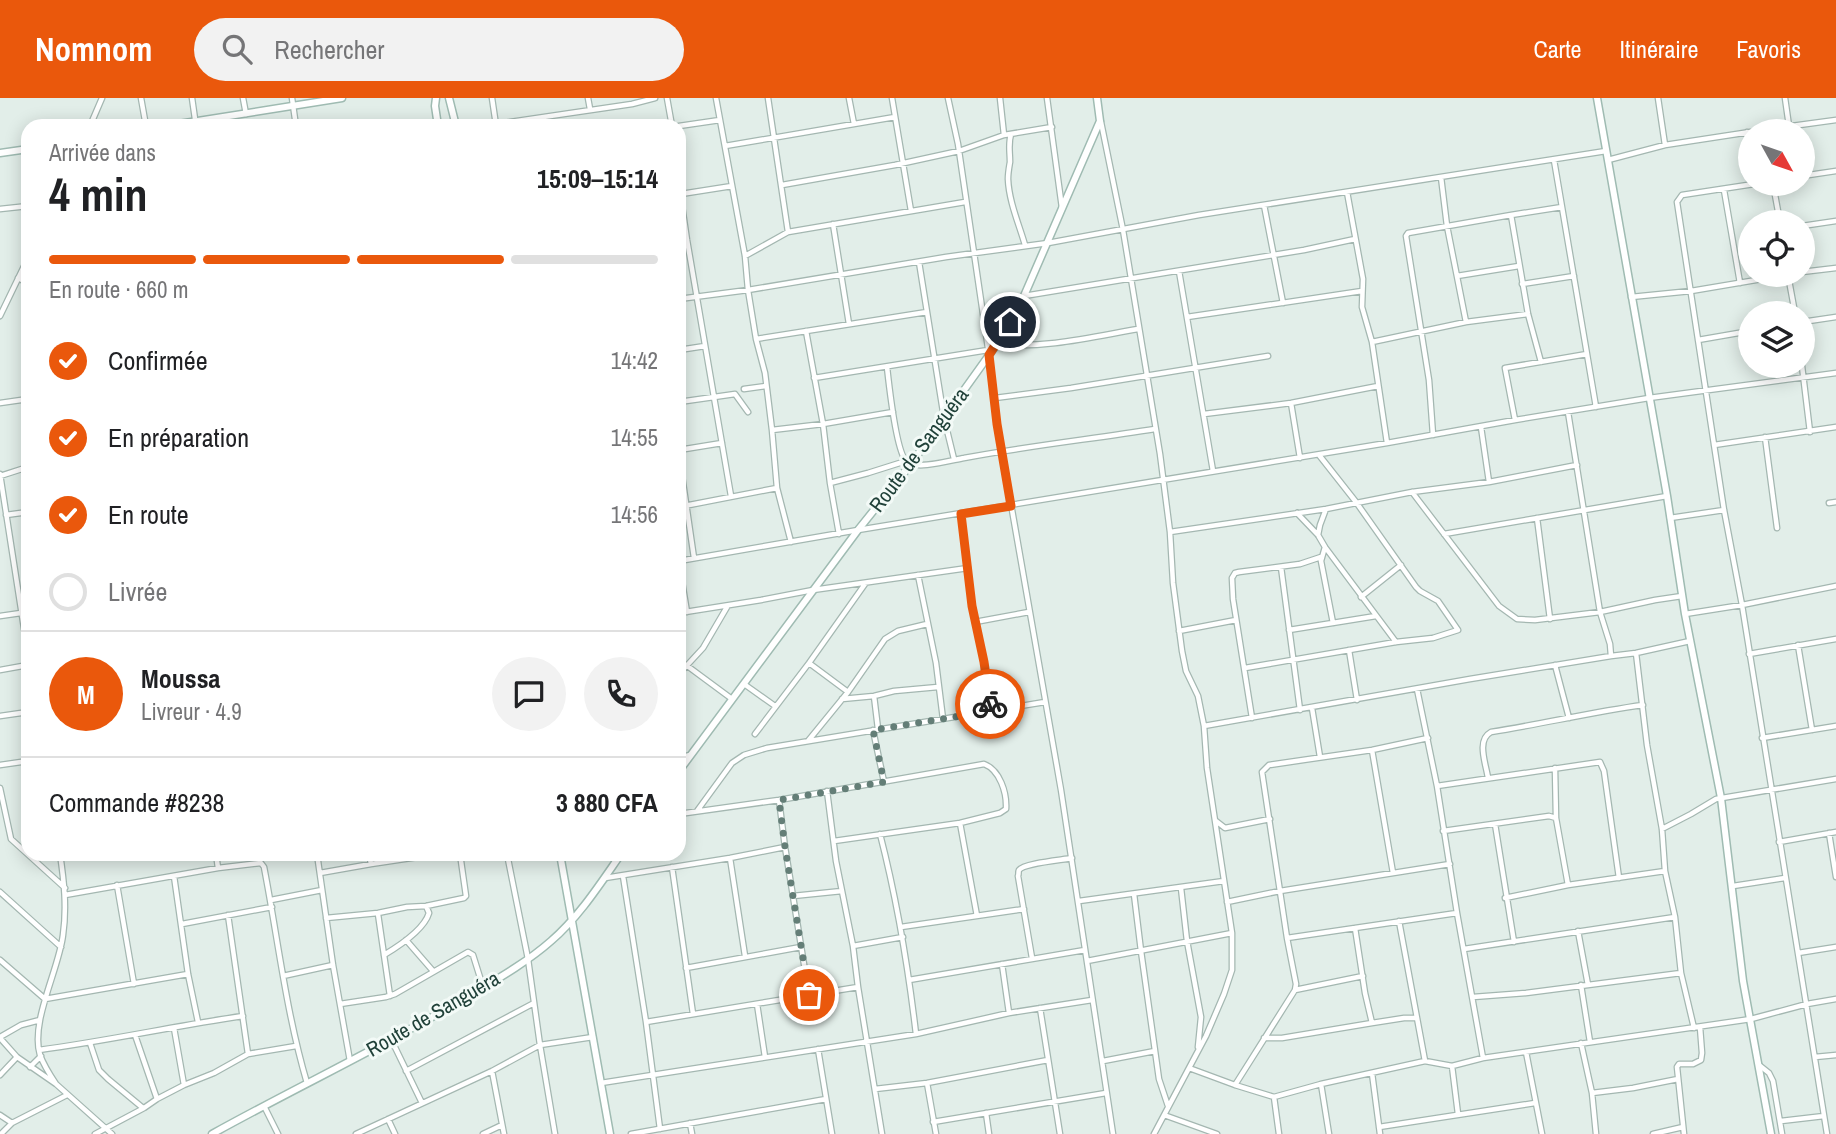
<!DOCTYPE html>
<html lang="fr">
<meta charset="utf-8">
<style>
:root{--surface:#fff;--page:#f2f2f2;--text:#202124;--muted:#757577;--line:#e0e0e0;--accent:#ea580c}
body{margin:0;font-family:"Archivo Narrow",sans-serif;background:var(--page);color:var(--text);height:100vh;display:flex;flex-direction:column;font-size:26px;white-space:nowrap}
*{box-sizing:border-box;margin:0}
p{font-size:23px;color:var(--muted)}
.icon{flex:none;width:38px;height:38px;fill:none;stroke:currentColor;stroke-width:2;stroke-linecap:round;stroke-linejoin:round}
.map{position:relative;flex:1;overflow:hidden}
.side{position:absolute;left:21px;top:21px;width:665px;height:742px;display:flex;flex-direction:column;background:var(--surface);border-radius:21px;box-shadow:0 4px 18px #0003}
.side>*{flex:none}
.needle{width:46px;rotate:130deg}
.tools{position:absolute;left:1738px;top:21px;display:grid;gap:14px}
.tools a{display:grid;place-items:center;width:77px;height:77px;border-radius:50%;background:var(--surface);box-shadow:0 4px 18px #0003;font-size:35px}
.pin{position:absolute;display:grid;place-items:center;width:60px;height:60px;color:#fff;margin:-30px;border:4px solid #fff;border-radius:50%;box-shadow:0 2px 7px #0007}
.courier{position:absolute;display:grid;place-items:center;width:70px;height:70px;margin:-35px;border:5px solid #ea580c;border-radius:50%;background:#fff;color:#222;box-shadow:0 2px 9px #0007}
.head em{font-style:normal;font-weight:800}
.head div{display:flex;flex-direction:column-reverse}
.head{display:flex;align-items:center;justify-content:space-between;height:119px;padding:0 28px}
h1{font-size:46px;font-weight:800;line-height:52px}
.bar{display:grid;grid-template-columns:repeat(4,1fr);gap:10px 7px;align-content:center;height:84px;padding:0 28px}
.bar i{height:9px;border-radius:5px;background:var(--line)}
.bar .active{background:var(--accent)}
.bar p{grid-column:span 4}
.line{display:flex;align-items:center;gap:18px;padding:0 28px;border-top:2px solid var(--line)}
.line div{flex:1}
.round{display:grid;place-items:center;flex:none;width:74px;height:74px;border-radius:37px;background:var(--page)}
ol{padding:0 28px;list-style:none}
li{display:flex;align-items:center;gap:21px;height:77px}
li p{margin-inline-start:auto}
li .icon{padding:7px;border-radius:50%;background:var(--accent);color:#fff;stroke-width:4}
li:last-child{color:var(--muted)}
li i{width:38px;height:38px;border:4px solid var(--line);border-radius:50%}
header{display:flex;align-items:center;gap:42px;box-sizing:border-box;height:98px;padding:0 35px;background:var(--accent);color:#fff}
header strong{font-size:33px}
nav{display:flex;gap:38px;margin-inline-start:auto;font-size:24px}
.search{width:490px;height:63px;background:var(--page);display:flex;align-items:center;gap:18px;box-sizing:border-box;padding:0 24px;border-radius:38px;color:var(--muted);font-size:26px}
.map>svg:first-child{display:block}
.lines{fill:none;stroke-linecap:round;stroke-linejoin:round}
.street-casing{stroke:#a4b7b1;stroke-width:7}
.secondary-casing{stroke:#9fbbb2;stroke-width:9}
.street{stroke:#fff;stroke-width:4.5}
.secondary{stroke:#fff;stroke-width:6}
.done{stroke:#647e77;stroke-width:7;stroke-dasharray:0 12.6}
.route{stroke:#ea580c;stroke-width:9}
.labels{text-anchor:middle;stroke-width:6;stroke-linejoin:round;paint-order:stroke}
.street-label{font-size:21px;fill:#204139;stroke:#f3faf7}
</style>
<header>
<strong>Nomnom</strong>
<div class="search"><svg class="icon" aria-label="search" viewBox="0 0 24 24"><circle cx="10" cy="10" r="6"/><path d="M15 15l6 6"/></svg>Rechercher</div>
<nav><a>Carte</a><a>Itinéraire</a><a>Favoris</a></nav>
</header>
<div class="map">
<svg width="1836" height="1036" viewBox="0 0 1836 1036">
<rect width="100%" height="100%" fill="#e2eee9"/>
<g class="lines">
<g class="street-casing">
<path id="street" d="M 141,0 L 146,28
M 192,0 L 196,28
M 243,0 L 246,16
M 292,0 L 296,28
M 492,0 L 496,27
M 588,0 L 590,11
M 667,0 L 672,28
M 716,0 L 745,158 L 748,192 L 756,241 L 765,275 L 772,332 L 777,390 L 791,444
M 768,0 L 788,134
M 849,0 L 854,26
M 892,0 L 911,113
M 948,0 L 958,46 L 989,257 L 997,326 L 1061,692 L 1113,1036
M 1000,0 L 1004,37
M 1047,0 L 1062,110
M 1658,0 L 1665,47
M 1785,0 L 1789,28
M 1101,24 L 1123,132 L 1160,356 L 1170,434 L 1173,485 L 1182,553 L 1186,573 L 1198,598 L 1204,628 L 1207,670 L 1232,835 L 1232,872 L 1224,896 L 1206,938 L 1154,1036
M 496,26 L 632,6 L 655,0
M 90,28 L 102,0
M 679,28 L 720,22
M 1755,33 L 1836,22
M 1747,34 L 1750,49
M 1011,36 C 1008,46 1010,54 1010,64 C 1009,70 1008,75 1008,81 C 1009,104 1019,126 1025,147
M 725,48 L 895,19
M 1554,62 L 1596,309
M 1608,62 L 1665,47 L 1750,34
M 1802,78 L 1836,73
M 1441,79 L 1447,128 L 1466,224
M 1754,86 L 1682,97 L 1677,104 L 1724,412 L 1742,507 L 1827,1036
M 1773,86 L 1780,124
M 679,87 L 687,142 L 731,398
M 782,87 L 895,67 L 959,53 L 1004,37 L 1052,29
M 1724,92 L 1740,185
M 1347,94 L 1363,181 L 1362,209 L 1372,244 L 1387,345
M 681,96 L 732,88
M 1264,107 L 1283,205
M 0,111 L 28,108
M 1511,117 L 1528,216 L 1541,264
M 833,126 L 849,226
M 1802,128 L 1836,123
M 745,158 L 788,134 L 965,104
M 919,164 L 944,320 L 954,361
M 1179,173 L 1213,373
M 1802,174 L 1836,170
M 1788,177 L 1795,215
M 1457,178 L 1519,168
M 18,180 L 28,185
M 1522,186 L 1574,178
M 1024,198 L 1304,152 L 1355,141
M 1631,199 L 1691,193 L 1786,177
M 679,201 L 748,192 L 946,159 L 1048,145 L 1199,117 L 1606,53
M 0,218 L 28,160
M 1187,219 L 1362,193
M 1802,224 L 1836,219
M 806,233 L 823,326 L 830,385 L 839,436
M 756,241 L 927,214
M 1698,242 L 1750,233
M 1372,244 L 1466,224 L 1528,216
M 997,246 C 1044,251 1092,239 1138,231
M 679,252 L 705,248
M 1802,268 L 1810,334
M 887,269 C 889,287 896,352 906,363 C 915,373 952,362 964,360 C 1027,348 1092,341 1155,331
M 814,280 L 988,252
M 744,291 L 766,288
M 995,300 L 1071,290 L 1268,258
M 679,304 L 735,296 L 748,314
M 0,305 L 28,301
M 1291,305 L 1300,360
M 1568,314 L 1600,514 L 1610,546 L 1611,558
M 1204,316 L 1291,305 L 1378,288
M 1515,322 L 1505,270 L 1587,256
M 1481,329 L 1489,384
M 772,332 L 823,326 L 893,314
M 1433,337 L 1429,282 L 1406,138 L 1408,135 L 1511,117 L 1562,109
M 1765,339 L 1777,430
M 1714,347 L 1836,329
M 679,352 L 722,345
M 679,357 L 694,460
M 0,376 L 28,556
M 0,378 L 28,369
M 830,385 L 868,375 L 906,363
M 1412,394 L 1499,508 L 1517,521 L 1535,522 L 1600,514 L 1655,502 L 1682,498
M 1829,405 L 1836,404
M 679,409 L 777,390
M 1297,415 L 1318,437 L 1325,449 L 1396,544
M 961,416 L 972,508 L 984,564 L 992,613
M 6,417 L 28,414
M 1537,420 L 1550,521
M 1670,420 L 1724,412
M 1170,434 L 1326,411 L 1412,394 L 1489,384 L 1577,367
M 1444,436 L 1667,398
M 1318,437 L 1320,427 L 1326,411
M 1325,449 L 1321,463 L 1333,525
M 679,463 L 858,432 L 1387,345 L 1515,322 L 1649,300 L 1836,275
M 679,465 L 687,514
M 1281,469 L 1300,612
M 918,477 L 936,565 L 943,621
M 1361,499 L 1401,467
M 679,515 L 761,502 L 813,492 L 968,470
M 1685,516 L 1742,507 L 1836,488
M 0,518 L 21,515
M 975,524 L 1029,514
M 1289,532 L 1376,518
M 1179,533 L 1236,522
M 1798,547 L 1812,632
M 1349,552 L 1357,602
M 1636,555 L 1647,647 L 1662,731 L 1665,773 L 1675,819 L 1681,875 L 1694,930
M 1749,556 L 1836,541
M 809,565 L 848,594
M 679,567 L 686,567 L 732,601
M 1555,567 L 1569,620
M 1245,570 L 1396,544 L 1433,540 L 1458,532 L 1438,503 L 1420,493 L 1416,489 L 1356,404 L 1319,357
M 0,572 L 28,567
M 679,576 L 703,550 L 727,509
M 744,586 L 775,608
M 1417,591 L 1437,688 L 1457,815 L 1483,960
M 874,598 L 878,631
M 842,601 L 874,598 L 894,593 L 938,589
M 1312,610 L 1320,659
M 0,618 L 28,614
M 1252,620 L 1233,501 L 1232,480 L 1235,475 L 1239,474 L 1300,466 L 1321,459
M 1204,628 L 1470,581 L 1611,558 L 1636,555 L 1690,543
M 873,632 L 884,684
M 755,636 L 809,565 L 865,486
M 1762,640 L 1836,628
M 808,643 L 848,594 L 885,541 L 898,533 L 927,526
M 1372,652 L 1393,775
M 679,660 L 690,657
M 0,667 L 28,663
M 1555,670 L 1556,720 L 1568,787
M 1488,680 C 1486,666 1476,642 1491,634 C 1542,626 1592,614 1643,607
M 1437,688 L 1600,664 L 1604,673 L 1619,780
M 0,690 L 11,741 L 65,790
M 827,693 L 836,763 L 853,848 L 858,889
M 779,702 L 785,749 L 809,897
M 697,713 L 732,665 L 744,657 L 767,650 L 1045,604
M 679,716 L 779,702 L 984,666 C 1000,672 1007,695 1006,711 L 1000,715 L 960,725 L 834,743
M 1216,723 L 1225,730 L 1270,721
M 960,725 L 977,818
M 1495,726 L 1514,844
M 1662,731 L 1691,716 L 1716,701 L 1836,681
M 1443,733 L 1549,718 L 1556,720
M 1829,735 L 1836,779
M 880,736 C 897,802 908,868 916,936
M 1779,744 L 1836,734
M 216,756 L 218,770
M 317,756 L 333,867 L 350,963
M 369,756 L 371,766
M 507,756 L 528,861 L 540,947 L 555,1036
M 730,760 L 745,858
M 672,769 L 693,916
M 320,775 L 371,766 L 438,756
M 174,778 L 188,876 L 198,924
M 623,778 L 646,924 L 660,1031
M 605,780 L 730,760 L 785,749
M 117,787 L 134,886
M 1733,788 L 1785,780
M 1181,790 L 1187,843 L 1201,919 L 1198,949
M 0,794 L 61,849
M 1134,796 L 1141,853 L 1159,981 L 1168,1008
M 65,797 L 218,770 L 261,765 L 264,769 C 278,841 286,914 307,985
M 793,798 L 842,793
M 1505,800 L 1568,787 L 1665,773
M 271,802 L 322,792
M 1079,803 L 1224,783
M 1227,804 L 1280,793 L 1450,766
M 378,816 L 390,898
M 228,817 L 248,956
M 326,820 L 378,815 L 407,809 L 426,808 L 464,800 L 466,798 L 460,756
M 1399,823 L 1425,963
M 182,826 L 272,809
M 901,829 L 1024,811
M 1355,830 L 1365,895 L 1372,925 L 1404,920 L 1417,920
M 1578,833 L 1588,887
M 1287,840 L 1457,815
M 406,842 L 433,873
M 853,848 L 903,839
M 1464,851 L 1675,819
M 1798,855 L 1836,849
M 384,857 C 399,848 424,832 429,815 L 426,808
M 1032,860 L 1018,778 C 1019,776 1018,774 1019,772 C 1024,765 1062,762 1072,760
M 0,862 L 45,901 L 188,876
M 1087,863 L 1232,835
M 1002,866 L 1009,915
M 686,870 L 801,849
M 283,878 L 333,867
M 909,882 L 1085,852
M 1581,887 L 1590,944
M 1295,892 L 1363,878
M 1473,899 L 1526,895 L 1681,875
M 340,906 L 386,899 L 395,896 L 468,854 L 473,857 L 483,889
M 757,906 L 765,959
M 1040,910 L 1060,1036
M 646,924 L 858,889 L 882,1036
M 174,930 L 184,987
M 135,937 L 157,1001
M 0,939 L 21,927 L 40,922
M 0,940 L 17,959 L 56,986 L 112,1036
M 1264,940 L 1282,940 L 1372,925
M 391,941 L 422,1005
M 90,945 L 99,972 L 108,981 L 143,1010
M 1581,945 L 1592,995 L 1596,1036
M 818,951 L 832,1036
M 39,952 C 107,943 174,928 243,918
M 1526,954 L 1542,1036
M 1815,959 L 1836,957
M 1103,963 L 1155,953
M 1759,967 L 1769,975 L 1773,983 L 1782,1036
M 1452,968 L 1458,1016
M 30,969 L 41,958
M 1189,970 L 1235,987 L 1274,999 L 1321,986 L 1425,963 L 1452,968 L 1483,960 L 1751,921 L 1807,906 L 1836,901
M 406,973 L 534,905
M 492,973 L 504,1036
M 1372,975 L 1380,1036
M 0,977 L 17,959
M 601,985 L 916,936 L 1009,915 L 1092,902
M 927,985 L 936,1036
M 56,986 C 50,977 44,968 40,957 C 30,924 59,871 63,837 C 67,809 64,783 60,756
M 1321,986 L 1329,1036
M 1235,987 L 1295,892 L 1296,886 L 1287,840 L 1262,674 L 1269,667 L 1372,652 L 1428,640
M 875,991 L 927,985 L 1048,962
M 1592,995 L 1633,990 L 1678,981
M 1274,999 L 1279,1036
M 264,1008 L 278,1036
M 986,1015 L 989,1036
M 0,1017 L 12,1025
M 1164,1017 L 1217,1036
M 388,1021 L 395,1036
M 1781,1023 L 1824,1018
M 933,1024 L 1106,995
M 690,1025 L 692,1036
M 1379,1029 L 1535,1005
M 1,1036 L 12,1025 L 67,997
M 95,1036 L 144,1010 L 157,1001 L 184,987 L 214,975 L 248,956 L 296,948
M 356,1036 L 492,973 L 540,947 L 593,939
M 483,1036 L 502,1027
M 631,1036 L 826,1001
M 1653,1036 L 1683,1029
M 1684,1036 L 1677,969 L 1679,966 L 1693,966 L 1701,962 L 1702,955 L 1700,929"/>
</g>
<g class="secondary-casing">
<path id="secondary" d="M 436,0 L 435,8 L 438,28
M 449,0 L 456,28
M 1597,0 L 1667,398 L 1685,516 L 1721,700 L 1743,883 L 1771,1036
M 166,28 L 342,0
M 0,55 L 28,51
M 679,673 L 858,432 L 911,366 L 997,246 L 1024,198 L 1100,23 L 1097,0
M 560,756 L 610,1036
M 212,1036 C 295,990 380,950 462,902 C 492,884 525,866 551,843 C 579,819 600,786 621,756"/>
</g>
<use href="#street" class="street"/>
<use href="#secondary" class="secondary"/>
</g>
<g class="lines">
<path class="done" d="M 809,897 L 785,749 L 779,702 L 884,684 L 873,632 L 992,613 L 990,606"/>
<path class="route" d="M 990,606 L 984,564 L 972,508 L 961,416 L 1011,408 L 997,326 L 989,257 L 1010,224"/>
</g>
<g class="labels">
<g class="street-label">
<text transform="translate(919 352) rotate(-53)" y="7">Route de Sanguéra</text>
<text transform="translate(433 916) rotate(-30)" y="7">Route de Sanguéra</text>
</g>
</g>
</svg>
<div class="tools">
<a><svg class="needle" viewBox="-14 -14 28 28"><path d="M0-13l5 13h-10z" fill="#e53935"/><path d="M0 13l5-13h-10z" fill="#757577"/></svg></a>
<a><svg class="icon" aria-label="locate" viewBox="0 0 24 24"><circle cx="12" cy="12" r="6"/><path d="M12 2v4M12 18v4M2 12h4M18 12h4"/></svg></a>
<a><svg class="icon" aria-label="layers" viewBox="0 0 24 24"><path d="M12 4l9 5-9 5-9-5zM3 14l9 5 9-5"/></svg></a>
</div>
<div class="pin" style="left:809px;top:897px;background:#ea580c"><svg class="icon" aria-label="bag" viewBox="0 0 24 24"><path d="M5 8h14l-1 12H6zM9 8a3 3 0 0 1 6 0"/></svg></div>
<div class="pin" style="left:1010px;top:224px;background:#1f2937"><svg class="icon" aria-label="home" viewBox="0 0 24 24"><path d="M3 11l9-7 9 7M6 9v11h12V9"/></svg></div>
<div class="courier" style="left:990px;top:606px"><svg class="icon" aria-label="bike" viewBox="0 0 24 24"><circle cx="6" cy="16" r="4"/><circle cx="18" cy="16" r="4"/><path d="M6 16l4-8h5l3 8M10 8l3 8H6M13 5h3"/></svg></div>
<section class="side">
<div class="head"><div><h1>4 min</h1><p>Arrivée dans</p></div><em>15:09–15:14</em></div>
<div class="bar"><i class="active"></i><i class="active"></i><i class="active"></i><i></i><p>En route · 660 m</p></div>
<ol>
<li><svg class="icon" aria-label="check" viewBox="0 0 24 24"><path d="M5 12l5 5 9-10"/></svg>Confirmée<p>14:42</p></li>
<li><svg class="icon" aria-label="check" viewBox="0 0 24 24"><path d="M5 12l5 5 9-10"/></svg>En préparation<p>14:55</p></li>
<li><svg class="icon" aria-label="check" viewBox="0 0 24 24"><path d="M5 12l5 5 9-10"/></svg>En route<p>14:56</p></li>
<li><i></i>Livrée</li>
</ol>
<div class="line" style="height:126px"><b class="round" style="background:var(--accent);color:#fff">M</b><div><b>Moussa</b><p>Livreur · 4.9</p></div><a class="round"><svg class="icon" aria-label="chat" viewBox="0 0 24 24"><path d="M4 5h16v11H9l-5 4z"/></svg></a><a class="round"><svg class="icon" aria-label="phone" viewBox="0 0 24 24"><path d="M5 4h4l2 5-3 2q2 4 5 5l2-3 5 2v4C11 20 4 13 5 4z"/></svg></a></div>
<div class="line" style="height:91px"><div>Commande #8238</div><b>3 880 CFA</b></div>
</section>
</div>
